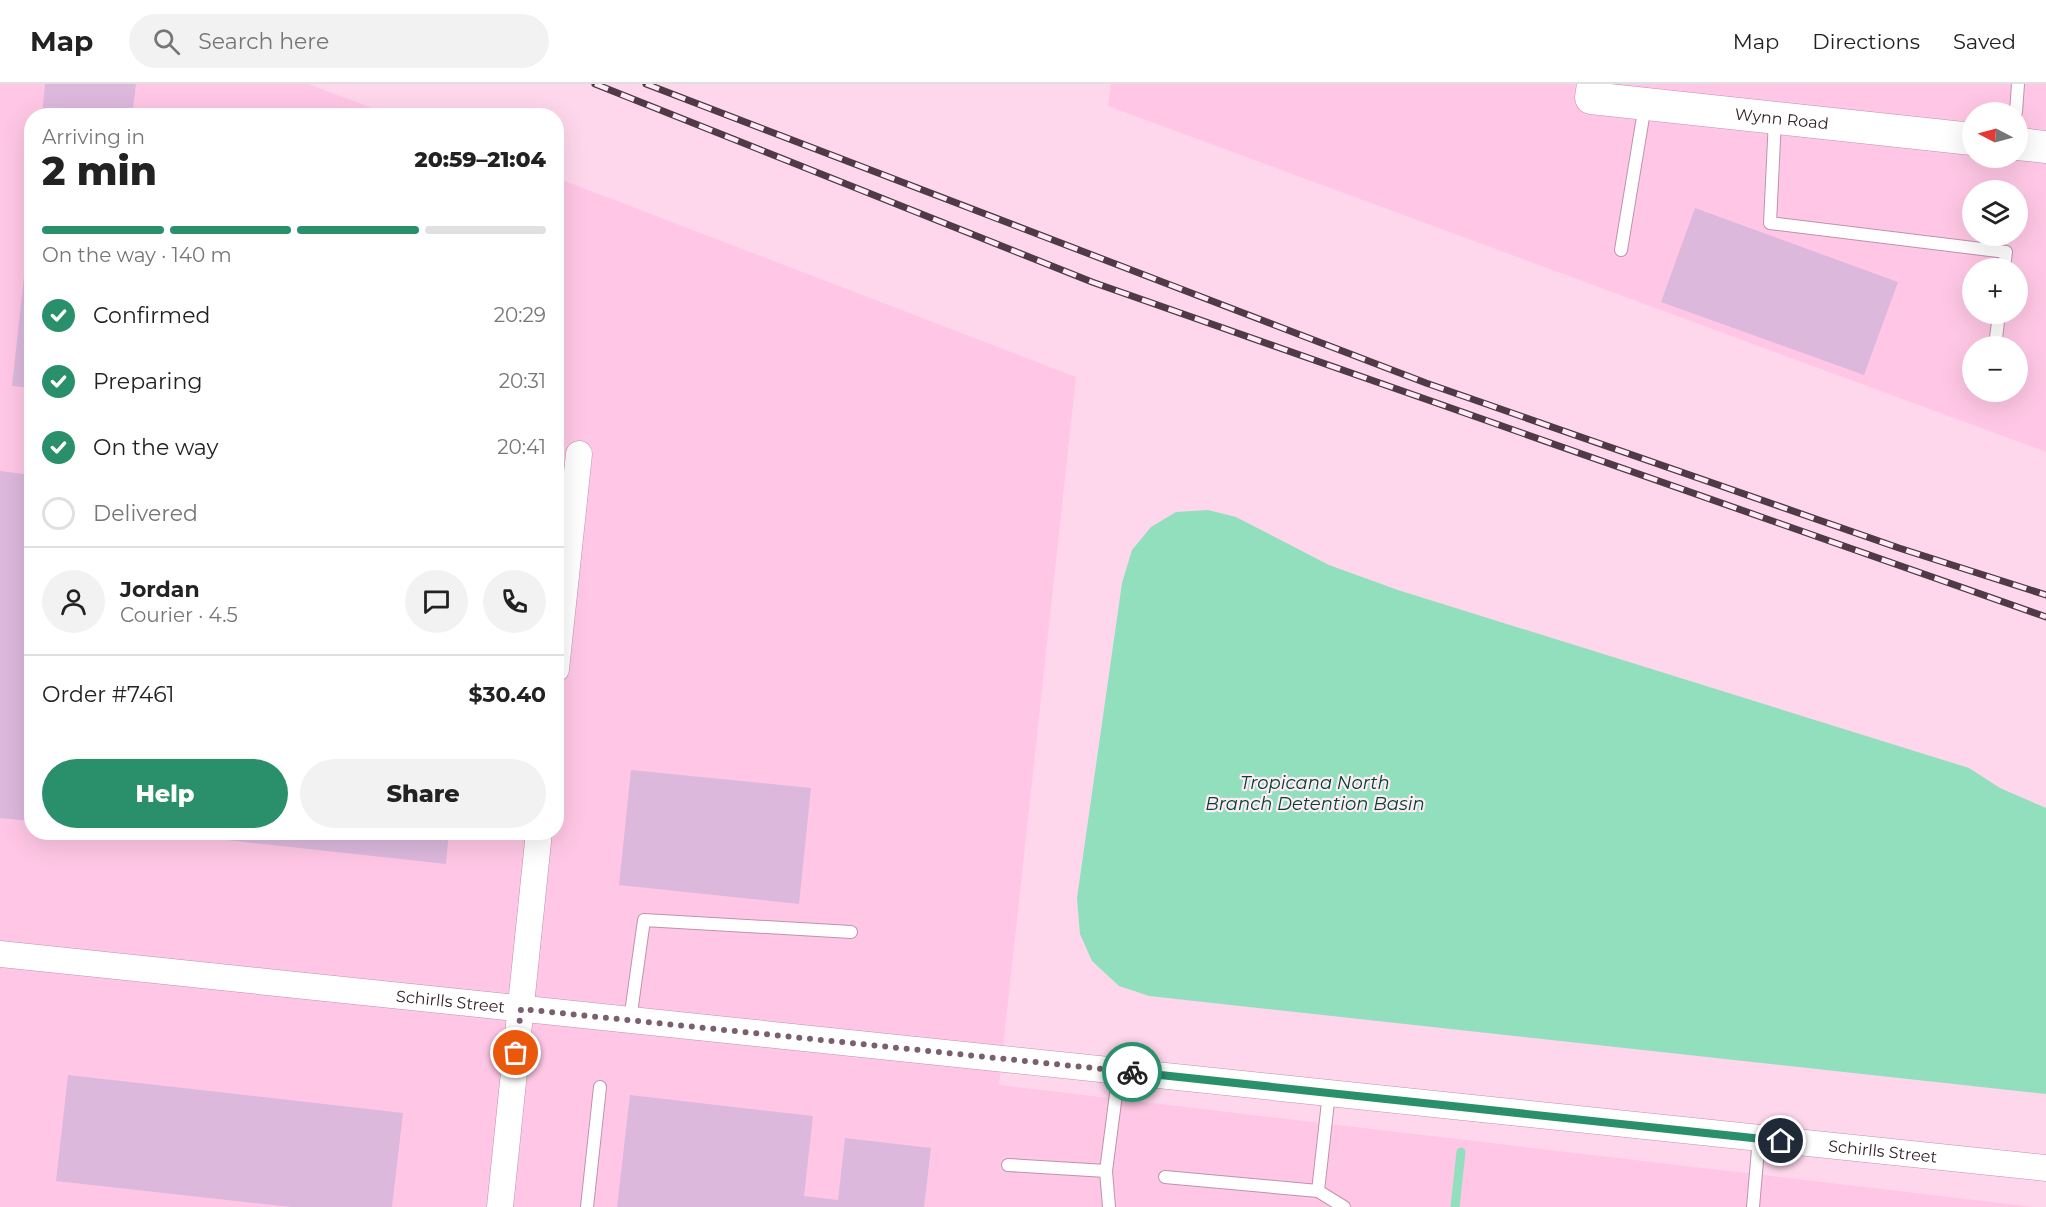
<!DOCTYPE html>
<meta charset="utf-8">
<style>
:root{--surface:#fff;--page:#f2f2f2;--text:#222;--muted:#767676;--line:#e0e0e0;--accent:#2a906c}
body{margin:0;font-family:Montserrat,sans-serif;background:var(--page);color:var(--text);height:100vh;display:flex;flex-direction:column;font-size:22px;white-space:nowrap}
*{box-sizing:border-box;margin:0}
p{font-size:20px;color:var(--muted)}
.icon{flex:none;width:33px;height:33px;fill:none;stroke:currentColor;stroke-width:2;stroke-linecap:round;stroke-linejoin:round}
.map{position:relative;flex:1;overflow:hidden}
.drawer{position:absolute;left:24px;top:24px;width:540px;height:732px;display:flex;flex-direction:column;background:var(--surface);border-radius:24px;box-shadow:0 6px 24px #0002}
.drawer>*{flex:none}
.needle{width:39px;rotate:276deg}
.tools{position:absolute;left:1962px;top:18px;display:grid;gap:12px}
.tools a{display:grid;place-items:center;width:66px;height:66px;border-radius:50%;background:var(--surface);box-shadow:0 6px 24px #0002;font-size:30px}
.pin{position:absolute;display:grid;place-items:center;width:51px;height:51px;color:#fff;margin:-26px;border:3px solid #fff;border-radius:50%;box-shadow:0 2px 6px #0007}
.courier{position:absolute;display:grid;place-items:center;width:60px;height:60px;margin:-30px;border:4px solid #2a906c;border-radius:50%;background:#fff;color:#222;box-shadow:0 2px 8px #0007}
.head em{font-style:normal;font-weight:800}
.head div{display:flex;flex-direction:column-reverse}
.head{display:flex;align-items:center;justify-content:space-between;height:102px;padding:0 18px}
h1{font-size:39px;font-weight:800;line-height:45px}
.bar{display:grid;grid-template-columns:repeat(4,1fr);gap:9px 6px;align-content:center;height:72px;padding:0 18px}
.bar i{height:8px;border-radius:4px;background:var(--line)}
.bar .current{background:var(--accent)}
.bar p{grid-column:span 4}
.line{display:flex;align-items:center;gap:15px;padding:0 18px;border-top:2px solid var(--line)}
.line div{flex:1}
.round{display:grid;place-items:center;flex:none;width:63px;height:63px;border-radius:32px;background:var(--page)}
ol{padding:0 18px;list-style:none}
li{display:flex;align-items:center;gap:18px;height:66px}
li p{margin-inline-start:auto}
li .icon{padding:6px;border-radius:50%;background:var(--accent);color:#fff;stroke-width:4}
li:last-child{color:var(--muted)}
li i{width:33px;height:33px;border:3px solid var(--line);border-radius:50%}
.primary-button{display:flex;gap:12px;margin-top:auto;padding:12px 18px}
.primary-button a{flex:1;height:69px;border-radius:36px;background:var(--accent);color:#fff;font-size:24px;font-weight:800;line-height:69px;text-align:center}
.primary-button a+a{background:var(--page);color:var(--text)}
header{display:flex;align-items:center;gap:36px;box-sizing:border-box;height:84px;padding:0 30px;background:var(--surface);border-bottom:2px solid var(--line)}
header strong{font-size:28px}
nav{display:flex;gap:33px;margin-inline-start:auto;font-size:21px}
.search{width:420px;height:54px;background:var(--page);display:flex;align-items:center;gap:15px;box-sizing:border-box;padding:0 21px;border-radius:33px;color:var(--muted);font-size:22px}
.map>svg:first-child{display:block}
.built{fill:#ffc7e5;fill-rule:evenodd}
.water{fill:#91dfbd}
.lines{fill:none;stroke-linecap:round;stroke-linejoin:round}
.stream{stroke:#91dfbd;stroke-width:9}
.building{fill:#dcb8dd}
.service-casing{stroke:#bf92aa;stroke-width:14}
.minor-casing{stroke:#bf92aa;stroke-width:27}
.tertiary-casing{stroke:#bf92aa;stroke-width:33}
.service{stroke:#fff;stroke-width:12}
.minor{stroke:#fff;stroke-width:26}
.tertiary{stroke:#fff;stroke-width:32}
.rail-casing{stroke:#4f3a46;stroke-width:7}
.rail{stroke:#ffebf5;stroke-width:4.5;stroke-dasharray:14;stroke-linecap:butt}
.done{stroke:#7a606e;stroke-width:6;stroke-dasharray:0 10.8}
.route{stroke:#2a906c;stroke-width:8}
.labels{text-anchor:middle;stroke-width:4.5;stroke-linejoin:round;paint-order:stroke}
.street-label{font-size:16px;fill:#32202a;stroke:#ffebf5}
.water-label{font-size:18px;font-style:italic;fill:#004530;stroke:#ffebf5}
</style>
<header>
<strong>Map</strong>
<div class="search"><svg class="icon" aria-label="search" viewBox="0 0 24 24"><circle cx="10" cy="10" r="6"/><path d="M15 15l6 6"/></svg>Search here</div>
<nav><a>Map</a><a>Directions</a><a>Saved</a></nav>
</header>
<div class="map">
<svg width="2046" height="1123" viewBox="0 0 2046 1123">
<rect width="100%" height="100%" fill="#ffd7ec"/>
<path class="built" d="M 0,0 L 308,0 L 391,31 L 32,32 L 32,748 L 556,748 L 557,94 L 1076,293 L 999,1001 L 2034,1123 L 0,1123 Z
M 1111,0 L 2046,0 L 2046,368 L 1108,22 ZM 1972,28 L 2018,28 L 2018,74 L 1972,74 ZM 1972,106 L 2018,106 L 2018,152 L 1972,152 ZM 1972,184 L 2018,184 L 2018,230 L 1972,230 ZM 1972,262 L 2018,262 L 2018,308 L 1972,308 Z"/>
<path class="water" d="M 1208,426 L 1236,433 L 1329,481 L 1398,506 L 1969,684 L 2000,704 L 2046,724 L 2046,1010 L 1149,912 L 1119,902 L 1092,877 L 1080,850 L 1077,814 L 1122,499 L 1132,466 L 1151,443 L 1176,428 Z"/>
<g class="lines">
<path class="stream" d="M 1455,1123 L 1461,1068"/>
</g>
<path class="building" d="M 45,0 L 136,0 L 132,32 L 42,32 Z
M 1695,124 L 1898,198 L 1864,291 L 1661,218 Z
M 30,138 L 32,138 L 32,304 L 12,302 Z
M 0,387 L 32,391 L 32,737 L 0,734 Z
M 631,686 L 811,704 L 799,820 L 619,801 Z
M 171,748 L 449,748 L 446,780 L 171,750 Z
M 68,991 L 403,1029 L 392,1123 L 291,1123 L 56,1097 Z
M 630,1011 L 813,1032 L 804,1112 L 838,1116 L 845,1054 L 931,1064 L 924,1123 L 617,1123 Z"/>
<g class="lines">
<g class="service-casing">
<path id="service" d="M 2016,28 L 2018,0
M 1775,35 L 1770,139 L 2006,168 L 2004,184
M 1621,166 L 1645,21
M 1995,262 L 1999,230
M 630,936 L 644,836 L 851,848
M 1008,1081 L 1106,1087 L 1119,987
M 1106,1087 L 1109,1123
M 1165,1093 L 1318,1107 L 1329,1009
M 1318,1107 L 1344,1123
M 587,1123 L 600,1003
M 1753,1123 L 1759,1054"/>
</g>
<g class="minor-casing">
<g id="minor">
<path d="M 556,585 L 579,370"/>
<path id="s1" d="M 0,870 L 2046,1084"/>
<path d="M 500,1123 L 539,748"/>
</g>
</g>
<g class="tertiary-casing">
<g id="tertiary">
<path id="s2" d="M 1593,0 L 1591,14 L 1972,55"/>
<path d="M 2018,60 L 2046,63"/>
</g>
</g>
<use href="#service" class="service"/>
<use href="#minor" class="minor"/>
<use href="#tertiary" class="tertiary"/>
<g class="rail-casing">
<path id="rail" d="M 595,0 L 1092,198 L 2046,533
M 646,0 L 1426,299 L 1899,464 L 2046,511"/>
</g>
<use href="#rail" class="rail"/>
</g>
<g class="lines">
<path class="done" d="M 516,969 L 521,925 L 1132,988"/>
<path class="route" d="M 1132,988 L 1781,1057"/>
</g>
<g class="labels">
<g class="street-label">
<text dy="6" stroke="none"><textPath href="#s2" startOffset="206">Wynn Road</textPath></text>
<text dy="6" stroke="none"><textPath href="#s1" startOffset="453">Schirlls Street</textPath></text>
<text dy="6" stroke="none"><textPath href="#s1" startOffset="1893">Schirlls Street</textPath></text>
</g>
<g class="water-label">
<text x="1315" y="705">Tropicana North<tspan x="1315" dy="21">Branch Detention Basin</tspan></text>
</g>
</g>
</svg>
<div class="tools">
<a><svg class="needle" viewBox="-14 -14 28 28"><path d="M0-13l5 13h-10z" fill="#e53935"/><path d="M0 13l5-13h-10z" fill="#767676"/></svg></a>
<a><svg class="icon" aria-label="layers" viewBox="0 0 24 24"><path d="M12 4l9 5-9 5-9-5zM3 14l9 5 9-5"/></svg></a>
<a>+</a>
<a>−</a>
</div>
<div class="pin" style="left:516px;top:969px;background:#ea580c"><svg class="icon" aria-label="bag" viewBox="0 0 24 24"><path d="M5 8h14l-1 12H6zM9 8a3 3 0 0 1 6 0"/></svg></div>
<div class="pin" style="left:1781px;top:1057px;background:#1f2937"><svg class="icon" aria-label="home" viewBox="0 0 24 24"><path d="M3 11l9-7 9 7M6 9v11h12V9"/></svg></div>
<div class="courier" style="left:1132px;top:988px"><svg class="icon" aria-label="bike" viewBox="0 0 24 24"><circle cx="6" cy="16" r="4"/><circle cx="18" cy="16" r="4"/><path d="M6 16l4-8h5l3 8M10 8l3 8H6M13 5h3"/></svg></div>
<section class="drawer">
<div class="head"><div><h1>2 min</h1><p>Arriving in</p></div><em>20:59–21:04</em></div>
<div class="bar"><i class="current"></i><i class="current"></i><i class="current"></i><i></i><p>On the way · 140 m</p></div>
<ol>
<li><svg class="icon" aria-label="check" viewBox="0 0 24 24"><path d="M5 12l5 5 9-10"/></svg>Confirmed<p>20:29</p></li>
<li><svg class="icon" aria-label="check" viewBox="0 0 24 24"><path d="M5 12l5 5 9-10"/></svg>Preparing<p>20:31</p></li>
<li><svg class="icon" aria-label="check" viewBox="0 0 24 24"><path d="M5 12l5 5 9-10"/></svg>On the way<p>20:41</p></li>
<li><i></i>Delivered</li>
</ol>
<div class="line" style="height:108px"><a class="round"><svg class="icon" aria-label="person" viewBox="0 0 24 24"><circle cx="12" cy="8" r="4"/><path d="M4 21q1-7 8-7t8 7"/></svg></a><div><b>Jordan</b><p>Courier · 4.5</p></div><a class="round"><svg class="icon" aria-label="chat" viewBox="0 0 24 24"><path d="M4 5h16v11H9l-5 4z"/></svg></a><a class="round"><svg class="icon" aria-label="phone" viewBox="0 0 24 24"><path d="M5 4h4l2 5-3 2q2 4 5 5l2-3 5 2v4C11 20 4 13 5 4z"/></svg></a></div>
<div class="line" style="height:78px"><div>Order #7461</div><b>$30.40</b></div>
<div class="primary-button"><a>Help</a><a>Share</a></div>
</section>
</div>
